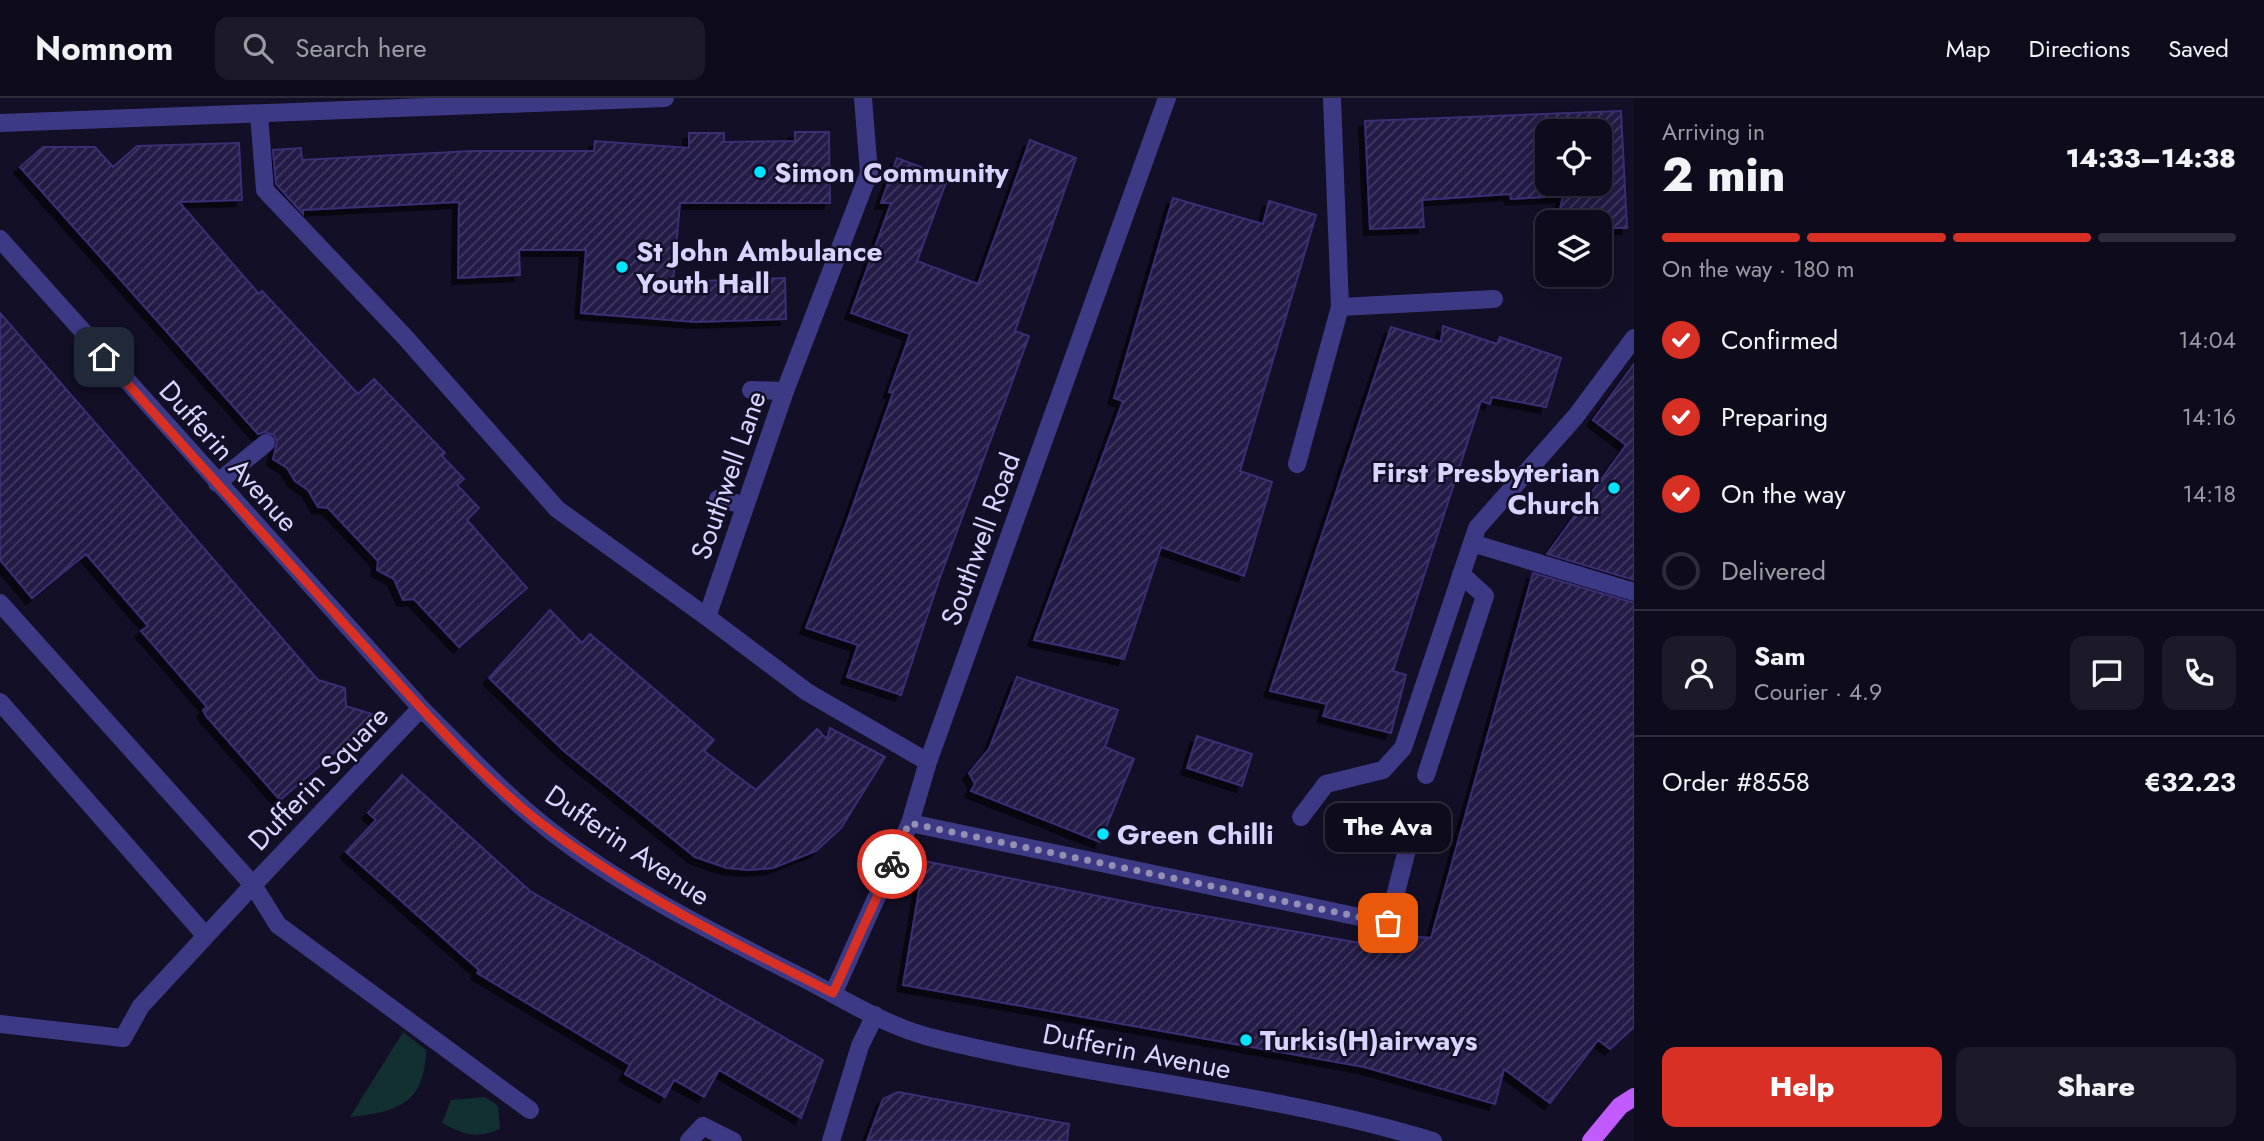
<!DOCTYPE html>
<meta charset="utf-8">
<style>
:root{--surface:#0e0b1c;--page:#1c1929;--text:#f1f3f6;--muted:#9b9ba3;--line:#2e2b3b;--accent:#d93025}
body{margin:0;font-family:Jost,sans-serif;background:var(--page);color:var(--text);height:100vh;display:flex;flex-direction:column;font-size:26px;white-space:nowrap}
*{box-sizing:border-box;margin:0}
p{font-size:23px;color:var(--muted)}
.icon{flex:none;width:38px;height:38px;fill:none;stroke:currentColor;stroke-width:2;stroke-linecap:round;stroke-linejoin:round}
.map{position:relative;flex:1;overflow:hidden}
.panel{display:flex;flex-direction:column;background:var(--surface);width:630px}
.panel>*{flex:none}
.fabs{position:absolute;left:1535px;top:21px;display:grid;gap:14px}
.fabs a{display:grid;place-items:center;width:77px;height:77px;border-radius:14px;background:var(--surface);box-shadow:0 4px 18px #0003,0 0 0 2px var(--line);font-size:35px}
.pin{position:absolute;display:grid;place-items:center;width:60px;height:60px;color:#fff;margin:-30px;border-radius:14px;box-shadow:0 4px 10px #0006}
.courier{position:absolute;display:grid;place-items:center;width:70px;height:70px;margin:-35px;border:5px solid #d93025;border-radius:50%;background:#fff;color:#222;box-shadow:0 2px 9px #0007}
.bubble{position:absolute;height:49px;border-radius:14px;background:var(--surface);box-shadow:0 4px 18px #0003,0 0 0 2px var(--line);font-size:23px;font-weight:800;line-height:49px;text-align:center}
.headline em{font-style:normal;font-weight:800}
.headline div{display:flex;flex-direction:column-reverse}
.headline{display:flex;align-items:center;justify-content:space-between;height:119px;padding:0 28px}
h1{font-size:46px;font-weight:800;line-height:52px}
.bar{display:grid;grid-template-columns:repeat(4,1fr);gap:10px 7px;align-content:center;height:84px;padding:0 28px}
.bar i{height:9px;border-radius:5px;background:var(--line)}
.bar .selected{background:var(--accent)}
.bar p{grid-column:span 4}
.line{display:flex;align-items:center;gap:18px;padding:0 28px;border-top:2px solid var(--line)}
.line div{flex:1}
.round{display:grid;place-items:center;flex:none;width:74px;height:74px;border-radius:14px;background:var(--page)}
ol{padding:0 28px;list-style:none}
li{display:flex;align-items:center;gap:21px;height:77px}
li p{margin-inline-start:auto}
li .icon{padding:7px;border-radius:50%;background:var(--accent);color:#fff;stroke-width:4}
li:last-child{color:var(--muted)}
li i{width:38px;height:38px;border:4px solid var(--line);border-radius:50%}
.cta{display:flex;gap:14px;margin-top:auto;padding:14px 28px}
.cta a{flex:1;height:80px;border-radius:14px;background:var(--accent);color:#fff;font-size:28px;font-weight:800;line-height:80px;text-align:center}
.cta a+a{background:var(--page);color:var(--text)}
header{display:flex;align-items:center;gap:42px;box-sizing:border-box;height:98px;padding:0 35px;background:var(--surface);border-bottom:2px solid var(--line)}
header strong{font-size:33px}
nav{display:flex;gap:38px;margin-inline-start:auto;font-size:24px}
.search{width:490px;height:63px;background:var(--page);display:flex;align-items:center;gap:18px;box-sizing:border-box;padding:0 24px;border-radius:14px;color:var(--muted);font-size:26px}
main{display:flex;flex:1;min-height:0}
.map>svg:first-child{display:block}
.green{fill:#12302f}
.building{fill:url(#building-hatch);stroke:#3b2d73;stroke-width:2;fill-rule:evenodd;filter:url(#shadow)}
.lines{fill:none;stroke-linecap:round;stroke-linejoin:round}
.service{stroke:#3d3a85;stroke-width:18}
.minor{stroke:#3d3a85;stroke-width:18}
.primary{stroke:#c25bff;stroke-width:18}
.done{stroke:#948fb3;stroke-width:7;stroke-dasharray:0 12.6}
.route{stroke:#d93025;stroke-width:9}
.poi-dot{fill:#00e5ff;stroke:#130f26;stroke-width:2.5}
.labels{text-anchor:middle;stroke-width:5;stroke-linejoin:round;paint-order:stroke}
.poi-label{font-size:28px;font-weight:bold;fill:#d9d4ff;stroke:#130f26;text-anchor:start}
.street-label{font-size:28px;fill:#d9d4ff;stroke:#130f26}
</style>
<header>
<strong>Nomnom</strong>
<div class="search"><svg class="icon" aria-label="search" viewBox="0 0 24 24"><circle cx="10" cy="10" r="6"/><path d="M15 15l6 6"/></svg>Search here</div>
<nav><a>Map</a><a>Directions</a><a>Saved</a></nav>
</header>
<main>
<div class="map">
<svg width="1634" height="1043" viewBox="0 0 1634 1043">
<defs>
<pattern id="building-hatch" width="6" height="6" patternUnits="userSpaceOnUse" patternTransform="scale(1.75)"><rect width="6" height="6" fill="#241b47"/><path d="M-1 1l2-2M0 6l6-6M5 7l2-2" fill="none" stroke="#433b63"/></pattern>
<filter id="shadow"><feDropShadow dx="-6" dy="6" stdDeviation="0" flood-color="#0009"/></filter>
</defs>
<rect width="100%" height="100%" fill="#130f26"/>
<path class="green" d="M 403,934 L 426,952 C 425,1005 398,1014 350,1019 Z
M 485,999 L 498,1008 L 500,1031 C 476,1041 465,1037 442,1025 L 451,1002 Z"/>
<path class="building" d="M 1621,13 L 1627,130 L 1600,130 L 1600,124 L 1557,124 L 1563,98 L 1511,101 L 1510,96 L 1422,102 L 1424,129 L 1370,131 L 1365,23 ZM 1547,33 L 1600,33 L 1600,86 L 1547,86 Z
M 795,34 L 829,34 L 830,105 L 680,105 L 673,184 L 785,180 L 786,221 L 696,224 L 581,215 L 586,152 L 519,152 L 520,177 L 458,180 L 459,104 L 303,112 L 303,116 L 276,86 L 273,52 L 301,50 L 302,62 L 473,53 L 594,53 L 595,43 L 689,50 L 689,35 L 724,35 L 724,44 L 795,43 Z
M 1030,42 L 1076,60 L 1015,233 L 1029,238 L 939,482 L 901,597 L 847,579 L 858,547 L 806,530 L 847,424 L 893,295 L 889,294 L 910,236 L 851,215 L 891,105 L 881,105 L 897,60 L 948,79 L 917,163 L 978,186 Z
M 239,45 L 242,102 L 179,104 L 259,196 L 262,193 L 358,296 L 374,281 L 445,355 L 442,358 L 464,381 L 457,387 L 479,410 L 467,422 L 527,490 L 459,549 L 414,501 L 403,502 L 394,481 L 377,472 L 378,463 L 328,410 L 318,409 L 308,392 L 295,383 L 287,370 L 273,361 L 277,344 L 274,337 L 265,334 L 258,336 L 20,69 L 43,49 L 95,49 L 113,69 L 137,48 Z
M 1173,100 L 1263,126 L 1269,103 L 1316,117 L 1240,373 L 1272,384 L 1244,478 L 1161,449 L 1124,561 L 1034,542 L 1123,303 L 1114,300 Z
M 0,215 L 318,582 L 345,590 L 346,608 L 378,618 L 280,702 L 206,618 L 203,612 L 207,609 L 141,533 L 148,528 L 86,456 L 32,500 L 0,462 Z
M 1443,228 L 1497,246 L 1500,239 L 1561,260 L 1546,309 L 1492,299 L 1490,306 L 1481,303 L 1393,573 L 1406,577 L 1391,635 L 1323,618 L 1327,606 L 1270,593 L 1391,229 L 1441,244 Z
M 1634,266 L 1634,482 L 1547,456 L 1626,347 L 1593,322 Z
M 1533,475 L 1634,505 L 1634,929 L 1610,951 L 1598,942 L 1550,1005 L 1504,971 L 1495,1006 L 1364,969 L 903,887 L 924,763 L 1153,809 L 1383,849 L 1385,836 L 1431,840 Z
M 550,512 L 582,545 L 590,536 L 714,642 L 704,653 L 756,692 L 817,631 L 827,641 L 830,630 L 885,659 L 841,730 L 816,753 L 773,770 L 749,772 L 727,770 L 695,759 L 564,653 L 489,580 Z
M 1017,579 L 1118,612 L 1105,649 L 1134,661 L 1100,744 L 971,693 L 975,686 L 969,675 L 989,651 Z
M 1197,638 L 1252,656 L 1242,688 L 1187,670 Z
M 402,677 L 530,793 L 823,962 L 801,1020 L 719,972 L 704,999 L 674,982 L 665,999 L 625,976 L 630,967 L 477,875 L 479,872 L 346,754 L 376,722 L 368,715 Z
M 898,994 L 1069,1026 L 1067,1043 L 867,1043 L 883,1001 Z"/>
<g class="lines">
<path class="service" d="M 259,16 L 265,92 L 404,238 L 557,411 L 707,519
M 1340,209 L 1494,201
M 751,292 L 785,293
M 1297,366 L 1340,209 L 1332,0
M 217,385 L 266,345
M 718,401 L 745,407
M 1472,445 L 1634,494
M 0,505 L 253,787 L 278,827 L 530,1012
M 0,604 L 205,837
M 1426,677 L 1485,498 L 1461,476
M 1301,719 L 1326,686 L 1383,672 L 1403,650 L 1477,430 L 1576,318 L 1634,240
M 910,725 L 1388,825 L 1415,721
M 0,926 L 123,940 L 141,908 L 253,787
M 689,1043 L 703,1028 L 733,1043"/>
<path class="minor" d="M 863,0 L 869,75 L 785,293 L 707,519 L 807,594 L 928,664
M 0,25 L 665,0
M 0,141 L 421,610 C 463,652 505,698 552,734 C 628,793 716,836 801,879 C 842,900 884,927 929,939 C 1095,981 1269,993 1433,1043
M 253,787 L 421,610
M 833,896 L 910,725 L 928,664 L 1167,0
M 831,1043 L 860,948 L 875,917"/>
<path class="primary" d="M 1591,1043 L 1620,1008 L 1634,999"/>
</g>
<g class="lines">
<path class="done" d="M 892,766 L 909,725 L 1388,825"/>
<path class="route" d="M 104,259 C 188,354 274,448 359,542 C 420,608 481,682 554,735 C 641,799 737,847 833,895 L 892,766"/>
</g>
<g class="poi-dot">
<circle cx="760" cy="74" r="7"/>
<circle cx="622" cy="169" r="7"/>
<circle cx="1614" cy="390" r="7"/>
<circle cx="1103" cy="736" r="7"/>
<circle cx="1246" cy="942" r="7"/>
</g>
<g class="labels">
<g class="poi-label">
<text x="774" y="84">Simon Community</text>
<text x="636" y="163">St John Ambulance<tspan x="636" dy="32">Youth Hall</tspan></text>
<text x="1600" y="384" text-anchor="end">First Presbyterian<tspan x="1600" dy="32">Church</tspan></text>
<text x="1117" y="746">Green Chilli</text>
<text x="1260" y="952">Turkis(H)airways</text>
</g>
<g class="street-label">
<text transform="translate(229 358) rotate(48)" y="10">Dufferin Avenue</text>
<text transform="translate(728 377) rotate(-71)" y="10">Southwell Lane</text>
<text transform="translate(980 441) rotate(-70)" y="10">Southwell Road</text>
<text transform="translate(318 680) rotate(-46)" y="10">Dufferin Square</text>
<text transform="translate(628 747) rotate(34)" y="10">Dufferin Avenue</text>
<text transform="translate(1137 953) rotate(11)" y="10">Dufferin Avenue</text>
</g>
</g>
</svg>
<div class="fabs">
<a><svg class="icon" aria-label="locate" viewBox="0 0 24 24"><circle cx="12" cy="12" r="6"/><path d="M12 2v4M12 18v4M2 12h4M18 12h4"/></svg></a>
<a><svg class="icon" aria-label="layers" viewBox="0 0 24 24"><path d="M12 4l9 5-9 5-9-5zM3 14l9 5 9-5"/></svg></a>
</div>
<div class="pin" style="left:1388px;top:825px;background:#ea580c"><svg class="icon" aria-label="bag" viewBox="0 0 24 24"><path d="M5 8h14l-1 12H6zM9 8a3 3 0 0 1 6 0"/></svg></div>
<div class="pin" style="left:104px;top:259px;background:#1f2937"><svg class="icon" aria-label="home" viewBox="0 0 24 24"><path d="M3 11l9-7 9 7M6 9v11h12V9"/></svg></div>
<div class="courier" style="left:892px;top:766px"><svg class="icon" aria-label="bike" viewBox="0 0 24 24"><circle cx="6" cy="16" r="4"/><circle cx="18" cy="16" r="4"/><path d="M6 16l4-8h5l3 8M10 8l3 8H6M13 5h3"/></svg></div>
<div class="bubble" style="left:1325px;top:705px;width:126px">The Ava</div>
</div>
<section class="panel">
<div class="headline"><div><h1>2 min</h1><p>Arriving in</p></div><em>14:33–14:38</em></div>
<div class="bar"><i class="selected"></i><i class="selected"></i><i class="selected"></i><i></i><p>On the way · 180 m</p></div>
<ol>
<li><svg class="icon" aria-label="check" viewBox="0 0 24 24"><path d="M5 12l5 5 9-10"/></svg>Confirmed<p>14:04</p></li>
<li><svg class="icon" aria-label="check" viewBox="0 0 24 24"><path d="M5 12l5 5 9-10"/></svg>Preparing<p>14:16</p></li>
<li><svg class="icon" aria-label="check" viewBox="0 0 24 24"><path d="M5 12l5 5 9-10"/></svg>On the way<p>14:18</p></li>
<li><i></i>Delivered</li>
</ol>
<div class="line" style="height:126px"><a class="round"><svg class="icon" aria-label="person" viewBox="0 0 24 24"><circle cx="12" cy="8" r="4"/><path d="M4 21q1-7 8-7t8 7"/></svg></a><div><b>Sam</b><p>Courier · 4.9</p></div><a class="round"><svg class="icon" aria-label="chat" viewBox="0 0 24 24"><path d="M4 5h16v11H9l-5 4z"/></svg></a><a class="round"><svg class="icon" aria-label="phone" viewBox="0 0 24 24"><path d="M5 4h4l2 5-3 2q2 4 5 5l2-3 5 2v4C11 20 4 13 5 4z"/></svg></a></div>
<div class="line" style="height:91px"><div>Order #8558</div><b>€32.23</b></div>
<div class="cta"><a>Help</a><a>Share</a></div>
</section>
</main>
